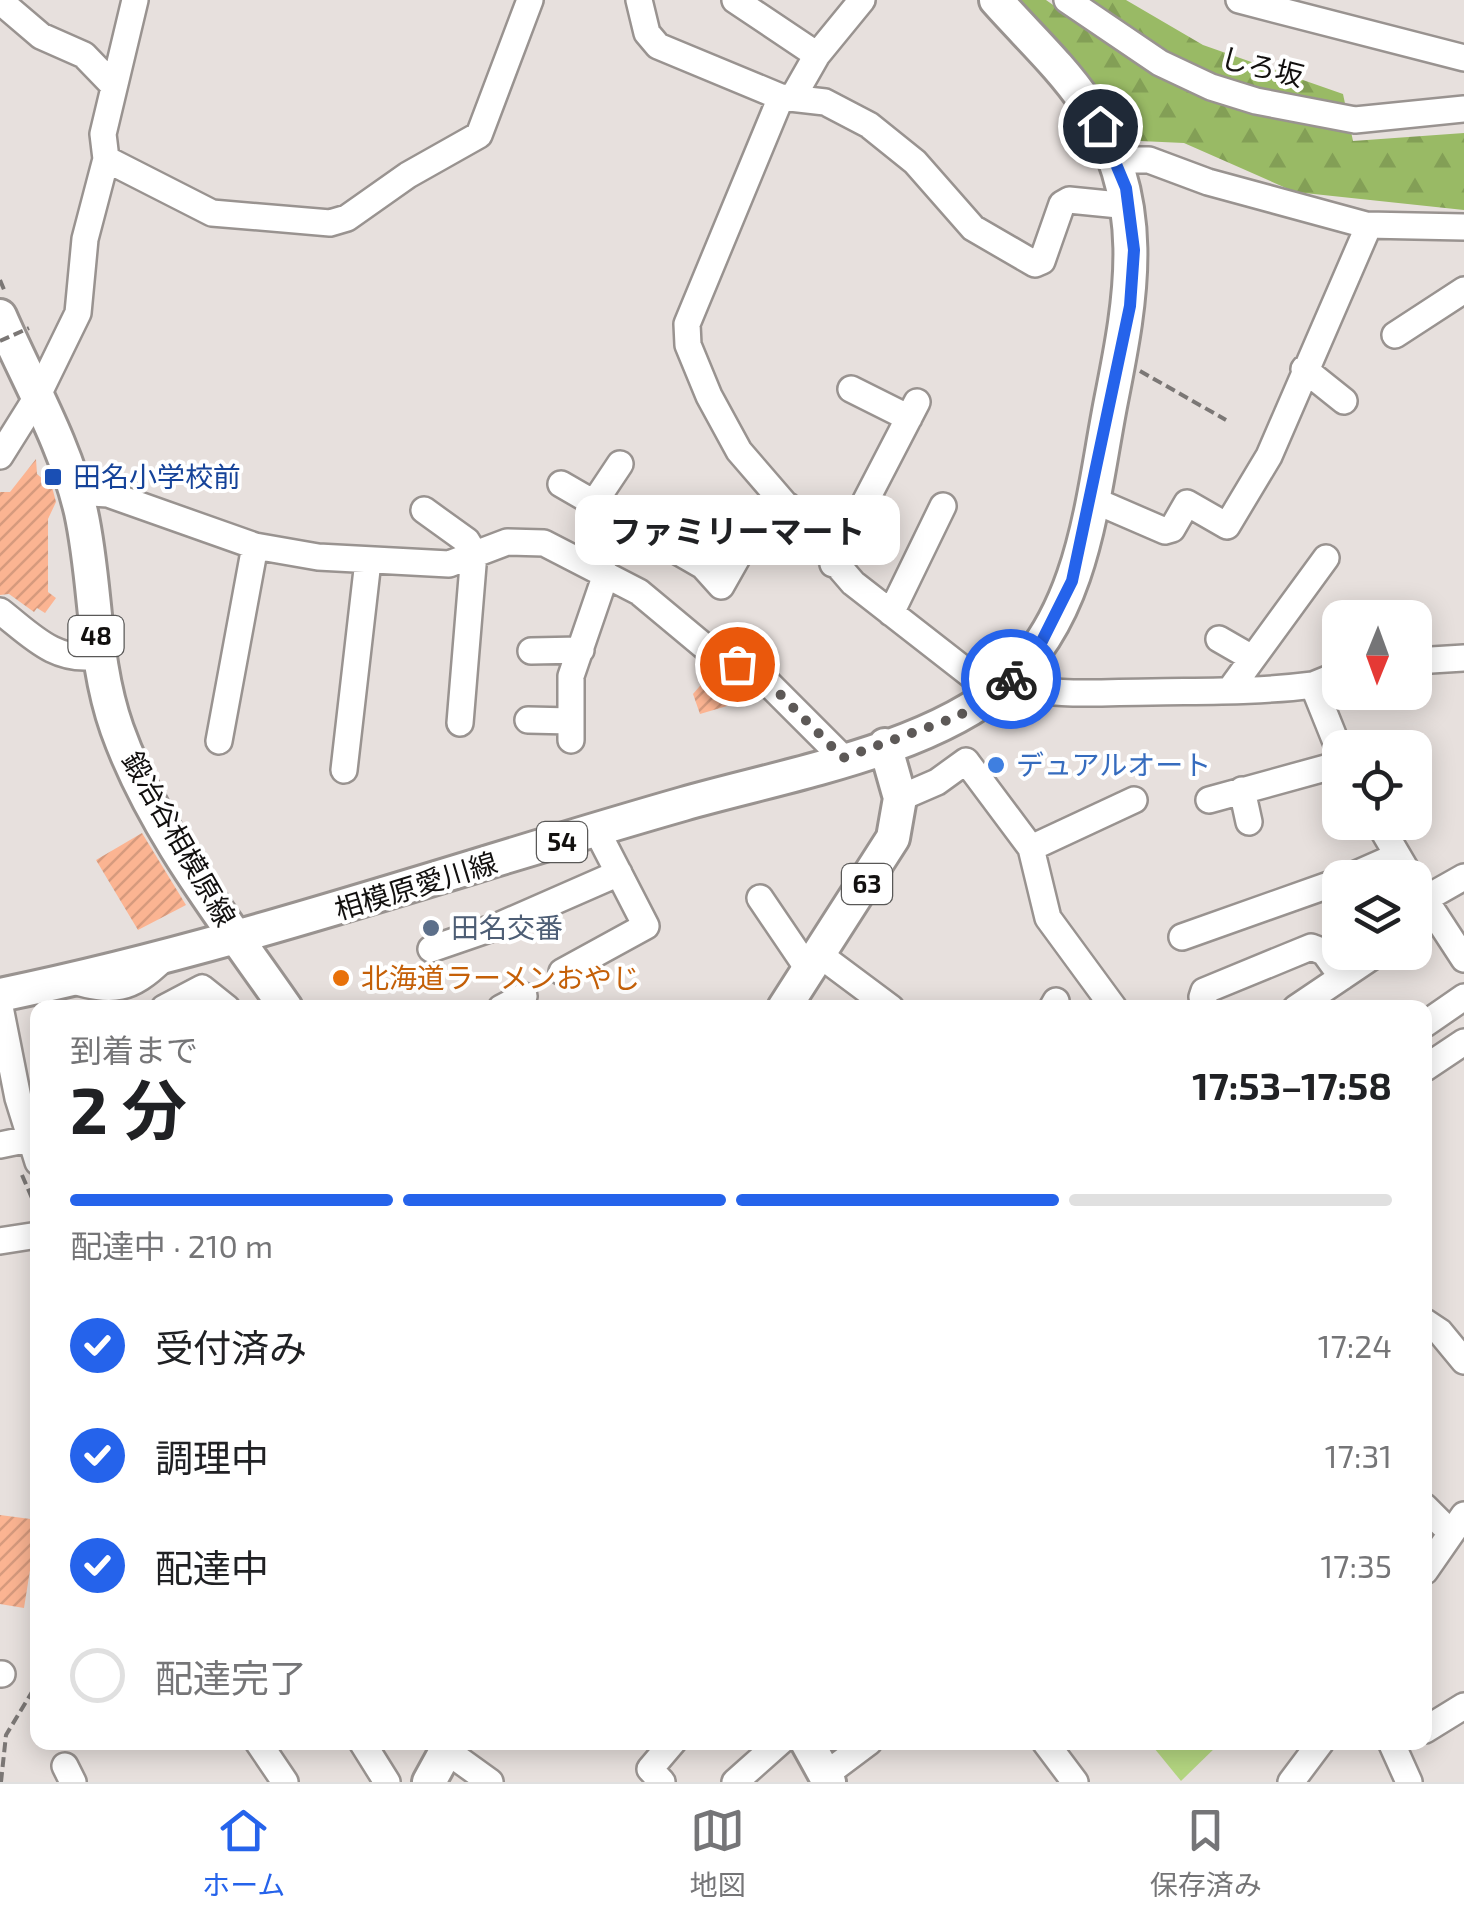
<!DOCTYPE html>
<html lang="ja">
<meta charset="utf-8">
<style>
:root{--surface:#fff;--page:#f2f2f2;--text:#202124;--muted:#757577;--line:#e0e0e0;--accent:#2563eb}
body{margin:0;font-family:"Exo 2","Noto Sans JP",sans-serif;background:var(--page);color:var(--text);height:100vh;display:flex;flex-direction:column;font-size:38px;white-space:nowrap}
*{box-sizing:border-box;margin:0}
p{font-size:32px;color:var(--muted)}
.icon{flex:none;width:55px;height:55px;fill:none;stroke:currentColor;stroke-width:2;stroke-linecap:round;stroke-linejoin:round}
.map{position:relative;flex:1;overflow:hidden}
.details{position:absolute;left:30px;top:1000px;width:1402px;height:750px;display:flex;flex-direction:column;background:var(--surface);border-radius:20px;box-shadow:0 5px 25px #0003}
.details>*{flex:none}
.needle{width:65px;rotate:181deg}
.buttons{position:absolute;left:1322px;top:600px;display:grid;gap:20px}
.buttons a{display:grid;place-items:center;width:110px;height:110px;border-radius:20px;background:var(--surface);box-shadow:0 5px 25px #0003;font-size:50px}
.pin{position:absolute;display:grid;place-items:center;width:85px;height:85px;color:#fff;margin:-42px;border:5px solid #fff;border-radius:50%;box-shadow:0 2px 10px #0007}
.courier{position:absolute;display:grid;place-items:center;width:100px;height:100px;margin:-50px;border:8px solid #2563eb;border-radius:50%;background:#fff;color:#222;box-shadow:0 2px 12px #0007}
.bubble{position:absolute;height:70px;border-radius:20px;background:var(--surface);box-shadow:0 5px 25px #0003;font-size:32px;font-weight:700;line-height:70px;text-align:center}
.head em{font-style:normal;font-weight:700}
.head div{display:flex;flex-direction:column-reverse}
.head{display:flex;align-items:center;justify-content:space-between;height:170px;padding:0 40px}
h1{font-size:65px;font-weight:700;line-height:75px}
.bar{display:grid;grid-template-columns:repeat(4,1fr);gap:15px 10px;align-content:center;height:120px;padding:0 40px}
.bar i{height:12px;border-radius:8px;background:var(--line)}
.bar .active{background:var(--accent)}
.bar p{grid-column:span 4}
ol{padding:0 40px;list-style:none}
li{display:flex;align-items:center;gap:30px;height:110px}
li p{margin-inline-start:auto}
li .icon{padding:10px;border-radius:50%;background:var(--accent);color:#fff;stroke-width:4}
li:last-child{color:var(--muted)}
li i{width:55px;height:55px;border:5px solid var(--line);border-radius:50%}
.tab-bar{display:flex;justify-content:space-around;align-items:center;height:140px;border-top:2px solid var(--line);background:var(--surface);font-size:28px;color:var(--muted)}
.tab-bar a{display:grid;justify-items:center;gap:5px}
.tab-bar .active{color:var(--accent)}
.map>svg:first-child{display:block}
.forest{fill:url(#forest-firs)}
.park{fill:#b4d681}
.building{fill:url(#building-hatch)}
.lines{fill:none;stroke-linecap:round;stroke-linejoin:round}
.minor-casing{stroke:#999390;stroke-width:30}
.major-casing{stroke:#999390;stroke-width:38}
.path{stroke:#7b7775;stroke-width:4;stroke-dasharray:10 5;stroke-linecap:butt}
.minor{stroke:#fff;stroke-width:25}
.major{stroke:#fff;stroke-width:32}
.path-bridge{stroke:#7b7775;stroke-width:4;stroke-dasharray:10 5;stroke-linecap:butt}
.done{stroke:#5d5957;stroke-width:10;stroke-dasharray:0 18}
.route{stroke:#2563eb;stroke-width:12}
.transit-dot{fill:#1a4fb4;stroke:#fff;stroke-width:4}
.shop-dot{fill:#3f7fe0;stroke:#fff;stroke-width:4}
.service-dot{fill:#5c6f8a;stroke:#fff;stroke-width:4}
.food-dot{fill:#e8710a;stroke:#fff;stroke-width:4}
.labels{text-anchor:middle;stroke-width:8;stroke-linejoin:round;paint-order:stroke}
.shield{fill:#fff;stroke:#595857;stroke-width:2.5}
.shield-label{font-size:25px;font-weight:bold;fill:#12100f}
.street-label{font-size:28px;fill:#12100f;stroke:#fff}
.transit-label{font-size:28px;fill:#164399;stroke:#fff;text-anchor:start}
.shop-label{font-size:28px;fill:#366cbe;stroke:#fff;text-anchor:start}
.service-label{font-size:28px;fill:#4e5e75;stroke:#fff;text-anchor:start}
.food-label{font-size:28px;fill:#c56008;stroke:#fff;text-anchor:start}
</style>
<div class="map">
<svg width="1464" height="1782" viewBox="0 0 1464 1782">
<defs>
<pattern id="forest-firs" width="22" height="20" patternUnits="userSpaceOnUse" patternTransform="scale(2.5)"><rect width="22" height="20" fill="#99ba65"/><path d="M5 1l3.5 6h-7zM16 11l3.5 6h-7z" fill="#839f56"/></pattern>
<pattern id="building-hatch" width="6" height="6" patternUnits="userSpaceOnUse" patternTransform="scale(2.5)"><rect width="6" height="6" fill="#fbb492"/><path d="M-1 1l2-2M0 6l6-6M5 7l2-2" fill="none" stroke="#d69a7d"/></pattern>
</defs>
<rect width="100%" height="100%" fill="#e7e0dd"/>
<path class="forest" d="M 1021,0 L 1046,0 L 1144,69 L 1154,70 L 1083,0 L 1126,0 L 1203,45 L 1343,94 L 1353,141 L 1464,133 L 1464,210 L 1295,192 L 1184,143 L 1140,141 L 1118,122 L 1107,101 Z"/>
<path class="park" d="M 1150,1743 L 1220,1743 L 1181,1781 Z"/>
<path class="building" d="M 36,459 L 37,474 L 52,487 L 56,502 L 48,519 L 48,592 L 56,598 L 45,613 L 37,608 L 34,612 L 9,594 L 0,595 L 0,492 L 10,492 Z
M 720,675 L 752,692 L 754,698 L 700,714 L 693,694 L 705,680 Z
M 142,833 L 186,905 L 138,930 L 96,860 Z
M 436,918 L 440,929 L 424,935 L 420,923 Z
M 0,1515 L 38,1520 L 24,1608 L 0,1604 Z"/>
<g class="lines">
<g class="minor-casing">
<path id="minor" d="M 639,0 L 647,33 L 658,46 L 781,97 L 687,324 L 688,345 L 709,396 L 739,451 L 853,583 L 994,693
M 735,0 L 817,55 L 793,97
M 1067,0 L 1160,63 L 1211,87 L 1256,101 L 1355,120 L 1464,109
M 1239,0 L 1464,58
M 0,1 L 41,36 L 84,55 L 113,85
M 817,55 L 862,0
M 781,97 L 825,102 L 869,125 L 915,162 L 973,228 L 1035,264 L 1042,261 L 1062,204 L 1069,200 L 1129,206
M 106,159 L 212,213 L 330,223 L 347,218 L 408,175 L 479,135 L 530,0
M 1366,225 L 1464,227
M 1395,335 L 1464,290
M 1304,369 L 1344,401
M 851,389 L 909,418
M 0,456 L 37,397 L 78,313 L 85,239 L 106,159 L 103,134 L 135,0
M 561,484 L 703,566 L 721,586 L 738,556 L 788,506
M 75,492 L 108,494 L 255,546 L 318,557 L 449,564 L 507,542 L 544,543 L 639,592 L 711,652 L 766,681 L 843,758
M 1091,499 L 1165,531 L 1172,529 L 1187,503 L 1227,526 L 1269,456 L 1366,232 L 1366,225 L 1208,182 L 1149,160 L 1116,160
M 594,503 L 620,464
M 424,510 L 467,541 L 474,553 L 460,723
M 833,564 L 917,402
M 0,611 C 31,635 55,663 97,656
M 891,613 L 943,506
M 1219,639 L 1252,658
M 531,651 L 581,650
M 1415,661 L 1464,658
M 1007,683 C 1053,698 1103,692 1152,692 C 1206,691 1259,692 1313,685 L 1340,752
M 1313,685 L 1340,674
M 1229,691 L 1326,558
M 528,720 L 571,721
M 571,740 L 571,676 L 606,574
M 219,741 L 255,546
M 344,770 L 368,561
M 1242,790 L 1249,822
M 900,798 L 937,782 L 966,761 L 1031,848 L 1048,918 L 1114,1008
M 1209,800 L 1340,764
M 1378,822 L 1411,878
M 1031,848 L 1134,800
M 1347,878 L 1397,856
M 1415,884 L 1464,959
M 760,898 L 802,960 L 812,967
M 1425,899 L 1464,877
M 1182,937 L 1340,881
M 431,949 L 498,926 L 619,873
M 820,955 L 891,1008
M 562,972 L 646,926 L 597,831
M 70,980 C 113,993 130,991 163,959
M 0,1007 L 18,1098 L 38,1162
M 164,1008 L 202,988 L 227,1008
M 501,1008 L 524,996
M 1052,1008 L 1056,1001
M 1206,1008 L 1202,997 L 1204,991 L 1311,947 L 1324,952 L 1342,977
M 1296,1008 L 1379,952
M 1425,1024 L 1464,997
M 1425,1068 L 1464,1042
M 0,1145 L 29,1139
M 0,1241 L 38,1235
M 1425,1322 L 1440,1332 L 1464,1361
M 1425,1507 L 1450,1532
M 1425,1571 L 1464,1515
M 0,1674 L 2,1674
M 1425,1730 L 1464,1706
M 258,1742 L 285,1782
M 362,1742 L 387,1782
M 1045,1742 L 1075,1782
M 1391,1742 L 1409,1782
M 447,1751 L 490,1782
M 65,1766 L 73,1782
M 825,1775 L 869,1742
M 662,1782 L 650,1769 L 673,1742
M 735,1782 L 780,1742
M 1291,1782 L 1321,1742"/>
</g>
<g class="major-casing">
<path id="major" d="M 0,316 C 28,381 65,443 81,512 C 97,585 92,658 117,729 C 153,830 225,920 286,1008
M 0,995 C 233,947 455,869 683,804 C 780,776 929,751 1005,684 C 1085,614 1092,498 1111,401 C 1132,295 1150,199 1086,103 C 1061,66 1026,34 996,0
M 784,1008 L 893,838 L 900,798 L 885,745
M 807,1742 L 829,1782
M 429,1782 L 451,1742"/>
</g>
<path class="path" d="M 0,280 L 5,292
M 1140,371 L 1226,420
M 22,1175 L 38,1212
M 1,1782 L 6,1735 L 35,1687 L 38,1621"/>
<use href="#minor" class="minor"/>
<use href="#major" class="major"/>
<path class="path-bridge" d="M 0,341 L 29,328"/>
</g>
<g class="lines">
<path class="done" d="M 737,664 L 766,680 L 843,758 L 959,716 L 1011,679"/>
<path class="route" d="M 1011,679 L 1042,641 L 1072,581 L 1130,306 L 1134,250 L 1126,188 L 1100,126"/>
</g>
<rect class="transit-dot" x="43" y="467" width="20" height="20" rx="5"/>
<circle class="shop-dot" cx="996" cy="765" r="10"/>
<circle class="service-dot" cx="431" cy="928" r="10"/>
<circle class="food-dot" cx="341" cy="978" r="10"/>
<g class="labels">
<g class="shield">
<rect x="68.5" y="616" width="55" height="40" rx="8"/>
<rect x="537" y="822" width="50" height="40" rx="8"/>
<rect x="842" y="864" width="50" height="40" rx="8"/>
</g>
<g class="shield-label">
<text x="96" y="645">48</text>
<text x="562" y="851">54</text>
<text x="867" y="893">63</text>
</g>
<g class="street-label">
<text transform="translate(1262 67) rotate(14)" y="10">しろ坂</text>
<text transform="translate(179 839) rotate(60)" y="10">鍛冶谷相模原線</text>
<text transform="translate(416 886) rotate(-17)" y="10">相模原愛川線</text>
</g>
<g class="transit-label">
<text x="73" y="487">田名小学校前</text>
</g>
<g class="shop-label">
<text x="1016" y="775">デュアルオート</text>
</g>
<g class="service-label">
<text x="451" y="938">田名交番</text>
</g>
<g class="food-label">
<text x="361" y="988">北海道ラーメンおやじ</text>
</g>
</g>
</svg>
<div class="buttons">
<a><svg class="needle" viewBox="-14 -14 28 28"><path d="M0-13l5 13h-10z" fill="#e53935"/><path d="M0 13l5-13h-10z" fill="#757577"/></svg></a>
<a><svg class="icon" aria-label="locate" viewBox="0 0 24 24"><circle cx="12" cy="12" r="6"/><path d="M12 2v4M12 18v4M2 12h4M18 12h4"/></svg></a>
<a><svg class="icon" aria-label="layers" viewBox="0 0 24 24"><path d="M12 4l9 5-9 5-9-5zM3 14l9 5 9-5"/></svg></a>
</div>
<div class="pin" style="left:737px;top:664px;background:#ea580c"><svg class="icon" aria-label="bag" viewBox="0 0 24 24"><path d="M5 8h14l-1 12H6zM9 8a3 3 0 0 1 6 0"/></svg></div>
<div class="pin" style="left:1100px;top:126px;background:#1f2937"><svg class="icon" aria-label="home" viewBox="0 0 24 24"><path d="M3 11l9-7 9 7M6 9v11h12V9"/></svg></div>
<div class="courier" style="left:1011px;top:679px"><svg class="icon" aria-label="bike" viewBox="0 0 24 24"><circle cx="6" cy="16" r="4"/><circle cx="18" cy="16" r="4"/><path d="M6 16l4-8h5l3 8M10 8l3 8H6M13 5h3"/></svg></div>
<div class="bubble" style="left:575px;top:495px;width:325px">ファミリーマート</div>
<section class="details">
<div class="head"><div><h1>2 分</h1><p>到着まで</p></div><em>17:53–17:58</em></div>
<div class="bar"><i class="active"></i><i class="active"></i><i class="active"></i><i></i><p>配達中 · 210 m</p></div>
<ol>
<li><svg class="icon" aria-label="check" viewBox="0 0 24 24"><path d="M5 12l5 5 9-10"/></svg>受付済み<p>17:24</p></li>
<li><svg class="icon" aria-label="check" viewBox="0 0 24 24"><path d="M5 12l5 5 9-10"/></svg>調理中<p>17:31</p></li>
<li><svg class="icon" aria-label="check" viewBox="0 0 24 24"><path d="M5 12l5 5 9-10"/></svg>配達中<p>17:35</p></li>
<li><i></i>配達完了</li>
</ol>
</section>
</div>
<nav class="tab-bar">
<a class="active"><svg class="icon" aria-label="home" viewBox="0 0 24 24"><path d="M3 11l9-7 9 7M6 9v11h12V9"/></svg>ホーム</a>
<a><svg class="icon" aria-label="map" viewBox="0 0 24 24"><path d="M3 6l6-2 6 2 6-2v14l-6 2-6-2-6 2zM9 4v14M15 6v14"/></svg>地図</a>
<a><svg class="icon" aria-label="saved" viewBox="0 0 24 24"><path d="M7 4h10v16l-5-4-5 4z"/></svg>保存済み</a>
</nav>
